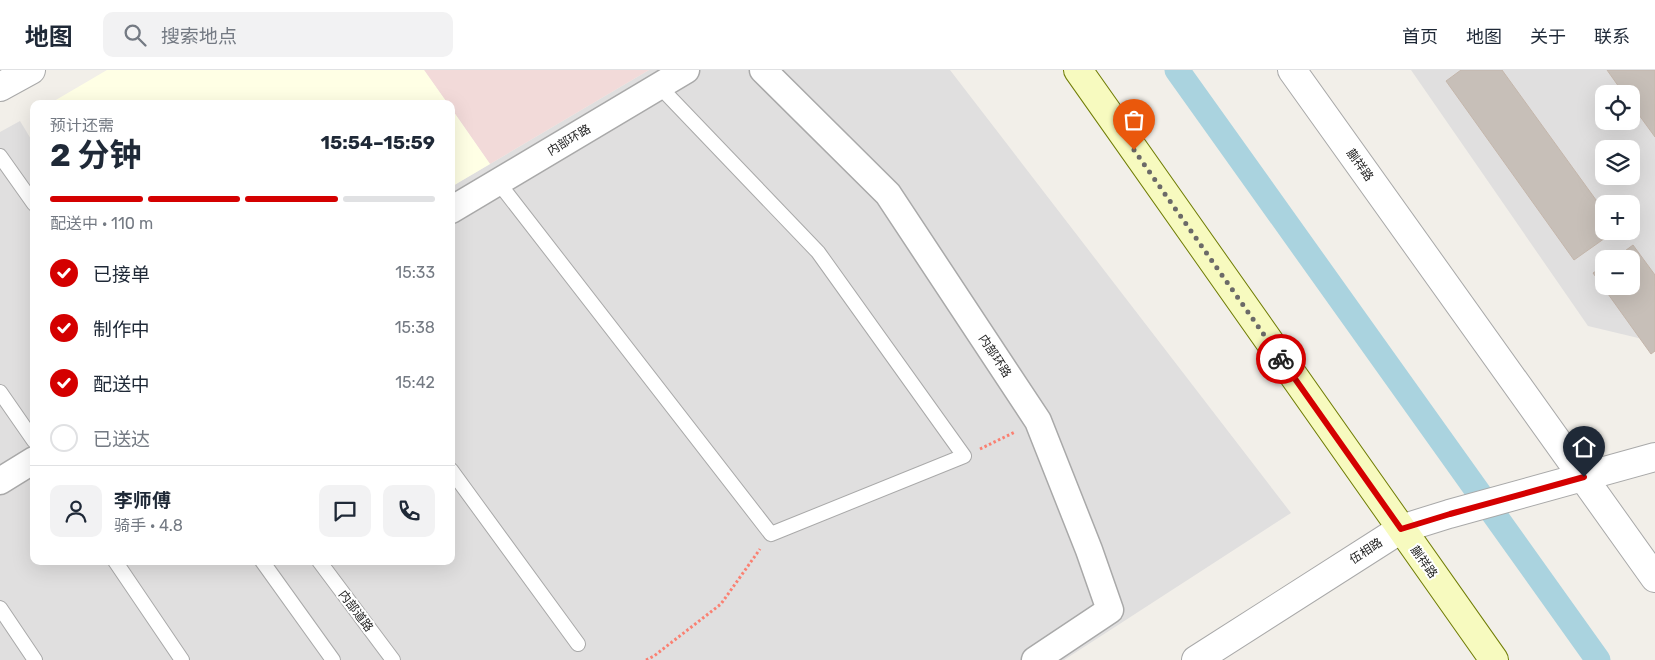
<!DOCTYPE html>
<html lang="zh">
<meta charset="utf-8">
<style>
:root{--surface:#fff;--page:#f2f2f3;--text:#1f2937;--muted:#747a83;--line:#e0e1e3;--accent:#d40000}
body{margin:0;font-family:Rubik,"Noto Sans SC",sans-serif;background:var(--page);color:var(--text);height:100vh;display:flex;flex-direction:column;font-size:19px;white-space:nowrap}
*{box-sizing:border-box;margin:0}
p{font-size:16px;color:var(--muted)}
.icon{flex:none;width:28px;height:28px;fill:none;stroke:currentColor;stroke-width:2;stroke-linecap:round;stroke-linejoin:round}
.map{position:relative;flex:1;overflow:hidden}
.panel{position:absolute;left:30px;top:30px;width:425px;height:465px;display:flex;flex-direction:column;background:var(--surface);border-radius:10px;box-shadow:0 5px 20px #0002}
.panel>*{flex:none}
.controls{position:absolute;left:1595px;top:15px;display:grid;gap:10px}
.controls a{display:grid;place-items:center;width:45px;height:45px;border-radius:10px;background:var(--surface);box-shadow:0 5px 20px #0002;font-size:25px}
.pin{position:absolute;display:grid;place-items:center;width:42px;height:42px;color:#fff;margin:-51px -21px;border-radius:50% 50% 50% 0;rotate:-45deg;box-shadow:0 0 5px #0007}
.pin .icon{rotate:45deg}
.courier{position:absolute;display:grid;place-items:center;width:50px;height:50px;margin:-25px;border:4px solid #d40000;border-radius:50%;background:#fff;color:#222;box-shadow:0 1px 6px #0007}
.head em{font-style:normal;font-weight:700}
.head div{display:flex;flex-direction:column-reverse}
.head{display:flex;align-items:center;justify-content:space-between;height:85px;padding:0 20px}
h1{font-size:32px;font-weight:700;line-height:38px}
.bar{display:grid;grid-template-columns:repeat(4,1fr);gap:8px 5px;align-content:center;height:60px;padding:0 20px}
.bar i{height:6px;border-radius:4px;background:var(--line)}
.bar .active{background:var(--accent)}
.bar p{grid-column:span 4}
.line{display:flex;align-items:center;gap:12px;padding:0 20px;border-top:1px solid var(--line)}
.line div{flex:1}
.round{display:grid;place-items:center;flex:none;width:52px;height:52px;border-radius:10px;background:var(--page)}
ol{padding:0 20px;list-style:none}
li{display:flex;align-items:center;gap:15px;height:55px}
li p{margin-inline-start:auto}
li .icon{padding:5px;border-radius:50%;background:var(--accent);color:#fff;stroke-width:4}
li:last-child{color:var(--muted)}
li i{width:28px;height:28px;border:2px solid var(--line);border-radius:50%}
header{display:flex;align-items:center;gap:30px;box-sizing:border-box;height:70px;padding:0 25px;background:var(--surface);border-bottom:1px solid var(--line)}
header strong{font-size:24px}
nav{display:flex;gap:28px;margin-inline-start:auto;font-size:18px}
.search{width:350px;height:45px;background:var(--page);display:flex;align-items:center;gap:12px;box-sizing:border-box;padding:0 18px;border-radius:10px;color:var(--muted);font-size:19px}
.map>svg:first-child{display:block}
.residential{fill:#e0dfdf;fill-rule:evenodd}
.commercial{fill:#f2dad9}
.education{fill:#ffffe5}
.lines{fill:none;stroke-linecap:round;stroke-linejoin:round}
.canal{stroke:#aad3df;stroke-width:25}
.building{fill:#c7bfb8;stroke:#c4b6ab}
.service-casing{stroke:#a9a9a9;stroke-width:16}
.minor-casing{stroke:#a9a9a9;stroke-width:29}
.tertiary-casing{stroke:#a9a9a9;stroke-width:30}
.secondary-casing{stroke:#707d05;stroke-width:30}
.path{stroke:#fa8072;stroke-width:3;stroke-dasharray:2.5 2.5;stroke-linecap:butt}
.service{stroke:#fff;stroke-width:14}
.minor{stroke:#fff;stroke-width:26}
.tertiary{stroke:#fff;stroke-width:28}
.secondary{stroke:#f7fabf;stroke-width:28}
.done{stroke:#6b6a68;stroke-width:5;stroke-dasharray:0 9}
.route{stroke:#d40000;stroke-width:6}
.labels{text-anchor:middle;stroke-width:4;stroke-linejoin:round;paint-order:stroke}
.street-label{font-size:12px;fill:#222;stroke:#fff}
</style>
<header>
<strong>地图</strong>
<div class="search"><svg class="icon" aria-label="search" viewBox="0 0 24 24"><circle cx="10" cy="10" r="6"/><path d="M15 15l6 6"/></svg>搜索地点</div>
<nav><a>首页</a><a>地图</a><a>关于</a><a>联系</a></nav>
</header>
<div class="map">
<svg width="1655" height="590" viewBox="0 0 1655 590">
<rect width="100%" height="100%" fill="#f2efe9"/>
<path class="residential" d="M 649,0 L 950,0 L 1291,443 L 1064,590 L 0,590 L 0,62 L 20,51 L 34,74 L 34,491 L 451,491 L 451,117 Z
M 1411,0 L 1655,0 L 1655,272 L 1588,256 ZM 1604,24 L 1631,24 L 1631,51 L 1604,51 ZM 1604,79 L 1631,79 L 1631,106 L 1604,106 ZM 1604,134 L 1631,134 L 1631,161 L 1604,161 ZM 1604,189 L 1631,189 L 1631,216 L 1604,216 Z"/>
<path class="commercial" d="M 424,0 L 649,0 L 490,94 L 451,38 L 451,34 L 448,34 Z"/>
<path class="education" d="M 107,0 L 424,0 L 448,34 L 49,34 Z
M 451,38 L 490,94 L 451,117 Z"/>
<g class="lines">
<path class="canal" d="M 1177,0 L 1598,590"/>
</g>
<path class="building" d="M 1461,0 L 1502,0 L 1604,141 L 1604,161 L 1615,161 L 1574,190 L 1446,11 Z
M 1607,0 L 1655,0 L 1655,67 L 1631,34 L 1631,24 L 1624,24 Z
M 1633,175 L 1655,205 L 1655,281 L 1651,284 L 1593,203 L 1604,196 L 1604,216 L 1631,216 L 1631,189 L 1614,189 Z"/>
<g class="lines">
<g class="service-casing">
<path id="service" d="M 0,86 L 34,134
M 498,112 L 771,464 L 964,386 L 818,182 L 659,16
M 0,322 L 34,371
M 451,400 L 578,574
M 115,491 L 182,590
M 262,491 L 333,590
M 319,491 L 393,590
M 0,538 L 35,590"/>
</g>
<g class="minor-casing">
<path id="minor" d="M 763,0 L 888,124 L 1038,351 L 1089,480 L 1110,540 L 1035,590
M 451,140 L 686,0
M 0,411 L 34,390"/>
</g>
<g class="tertiary-casing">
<path id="tertiary" d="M 1292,0 L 1655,508
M 0,17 L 31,0
M 1196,590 L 1401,459 L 1449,444 L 1655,387"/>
</g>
<g class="secondary-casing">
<path id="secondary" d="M 1078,0 L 1494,590"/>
</g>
<path class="path" d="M 980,379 L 1015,362
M 646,590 L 654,586 L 721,534 L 760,479"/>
<use href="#service" class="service"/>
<use href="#minor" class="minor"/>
<use href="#tertiary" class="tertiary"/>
<use href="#secondary" class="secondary"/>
</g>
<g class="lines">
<path class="done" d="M 1134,80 L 1281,289"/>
<path class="route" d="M 1281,289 L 1401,459 L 1450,444 L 1584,407"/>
</g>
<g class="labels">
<g class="street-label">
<text transform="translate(569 70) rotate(-31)" y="4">内部环路</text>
<text transform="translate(1360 95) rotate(54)" y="4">蒯祥路</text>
<text transform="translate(995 286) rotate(57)" y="4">内部环路</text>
<text transform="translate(1366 481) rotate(-33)" y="4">伍相路</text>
<text transform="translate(1424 492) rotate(54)" y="4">蒯祥路</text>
<text transform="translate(356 541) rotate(53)" y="4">内部道路</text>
</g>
</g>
</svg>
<div class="controls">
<a><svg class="icon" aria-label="locate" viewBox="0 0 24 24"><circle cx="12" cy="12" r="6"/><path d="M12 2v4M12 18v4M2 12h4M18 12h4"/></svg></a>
<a><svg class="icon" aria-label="layers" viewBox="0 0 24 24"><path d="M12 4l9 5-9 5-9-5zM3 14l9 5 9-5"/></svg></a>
<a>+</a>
<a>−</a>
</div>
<div class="pin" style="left:1134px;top:80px;background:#ea580c"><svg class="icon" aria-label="bag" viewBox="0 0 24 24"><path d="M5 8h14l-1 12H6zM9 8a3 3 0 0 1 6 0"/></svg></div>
<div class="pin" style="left:1584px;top:407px;background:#1f2937"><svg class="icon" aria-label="home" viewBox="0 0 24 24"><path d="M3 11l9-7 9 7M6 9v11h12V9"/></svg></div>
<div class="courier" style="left:1281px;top:289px"><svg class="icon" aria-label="bike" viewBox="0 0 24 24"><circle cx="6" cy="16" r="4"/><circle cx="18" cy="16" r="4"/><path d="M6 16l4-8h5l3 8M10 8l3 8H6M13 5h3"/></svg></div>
<section class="panel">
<div class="head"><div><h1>2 分钟</h1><p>预计还需</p></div><em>15:54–15:59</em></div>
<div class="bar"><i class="active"></i><i class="active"></i><i class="active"></i><i></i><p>配送中 · 110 m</p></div>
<ol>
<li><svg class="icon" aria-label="check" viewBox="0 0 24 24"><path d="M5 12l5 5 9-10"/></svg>已接单<p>15:33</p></li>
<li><svg class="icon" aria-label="check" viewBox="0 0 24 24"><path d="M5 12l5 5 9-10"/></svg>制作中<p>15:38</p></li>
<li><svg class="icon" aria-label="check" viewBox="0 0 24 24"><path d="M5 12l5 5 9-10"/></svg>配送中<p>15:42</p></li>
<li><i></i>已送达</li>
</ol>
<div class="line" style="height:90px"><a class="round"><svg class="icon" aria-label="person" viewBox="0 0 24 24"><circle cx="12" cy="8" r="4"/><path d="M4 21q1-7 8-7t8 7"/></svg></a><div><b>李师傅</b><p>骑手 · 4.8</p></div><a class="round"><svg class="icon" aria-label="chat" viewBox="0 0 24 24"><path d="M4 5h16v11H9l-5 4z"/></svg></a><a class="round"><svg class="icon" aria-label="phone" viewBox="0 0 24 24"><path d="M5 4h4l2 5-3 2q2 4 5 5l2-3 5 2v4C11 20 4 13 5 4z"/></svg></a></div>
</section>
</div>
